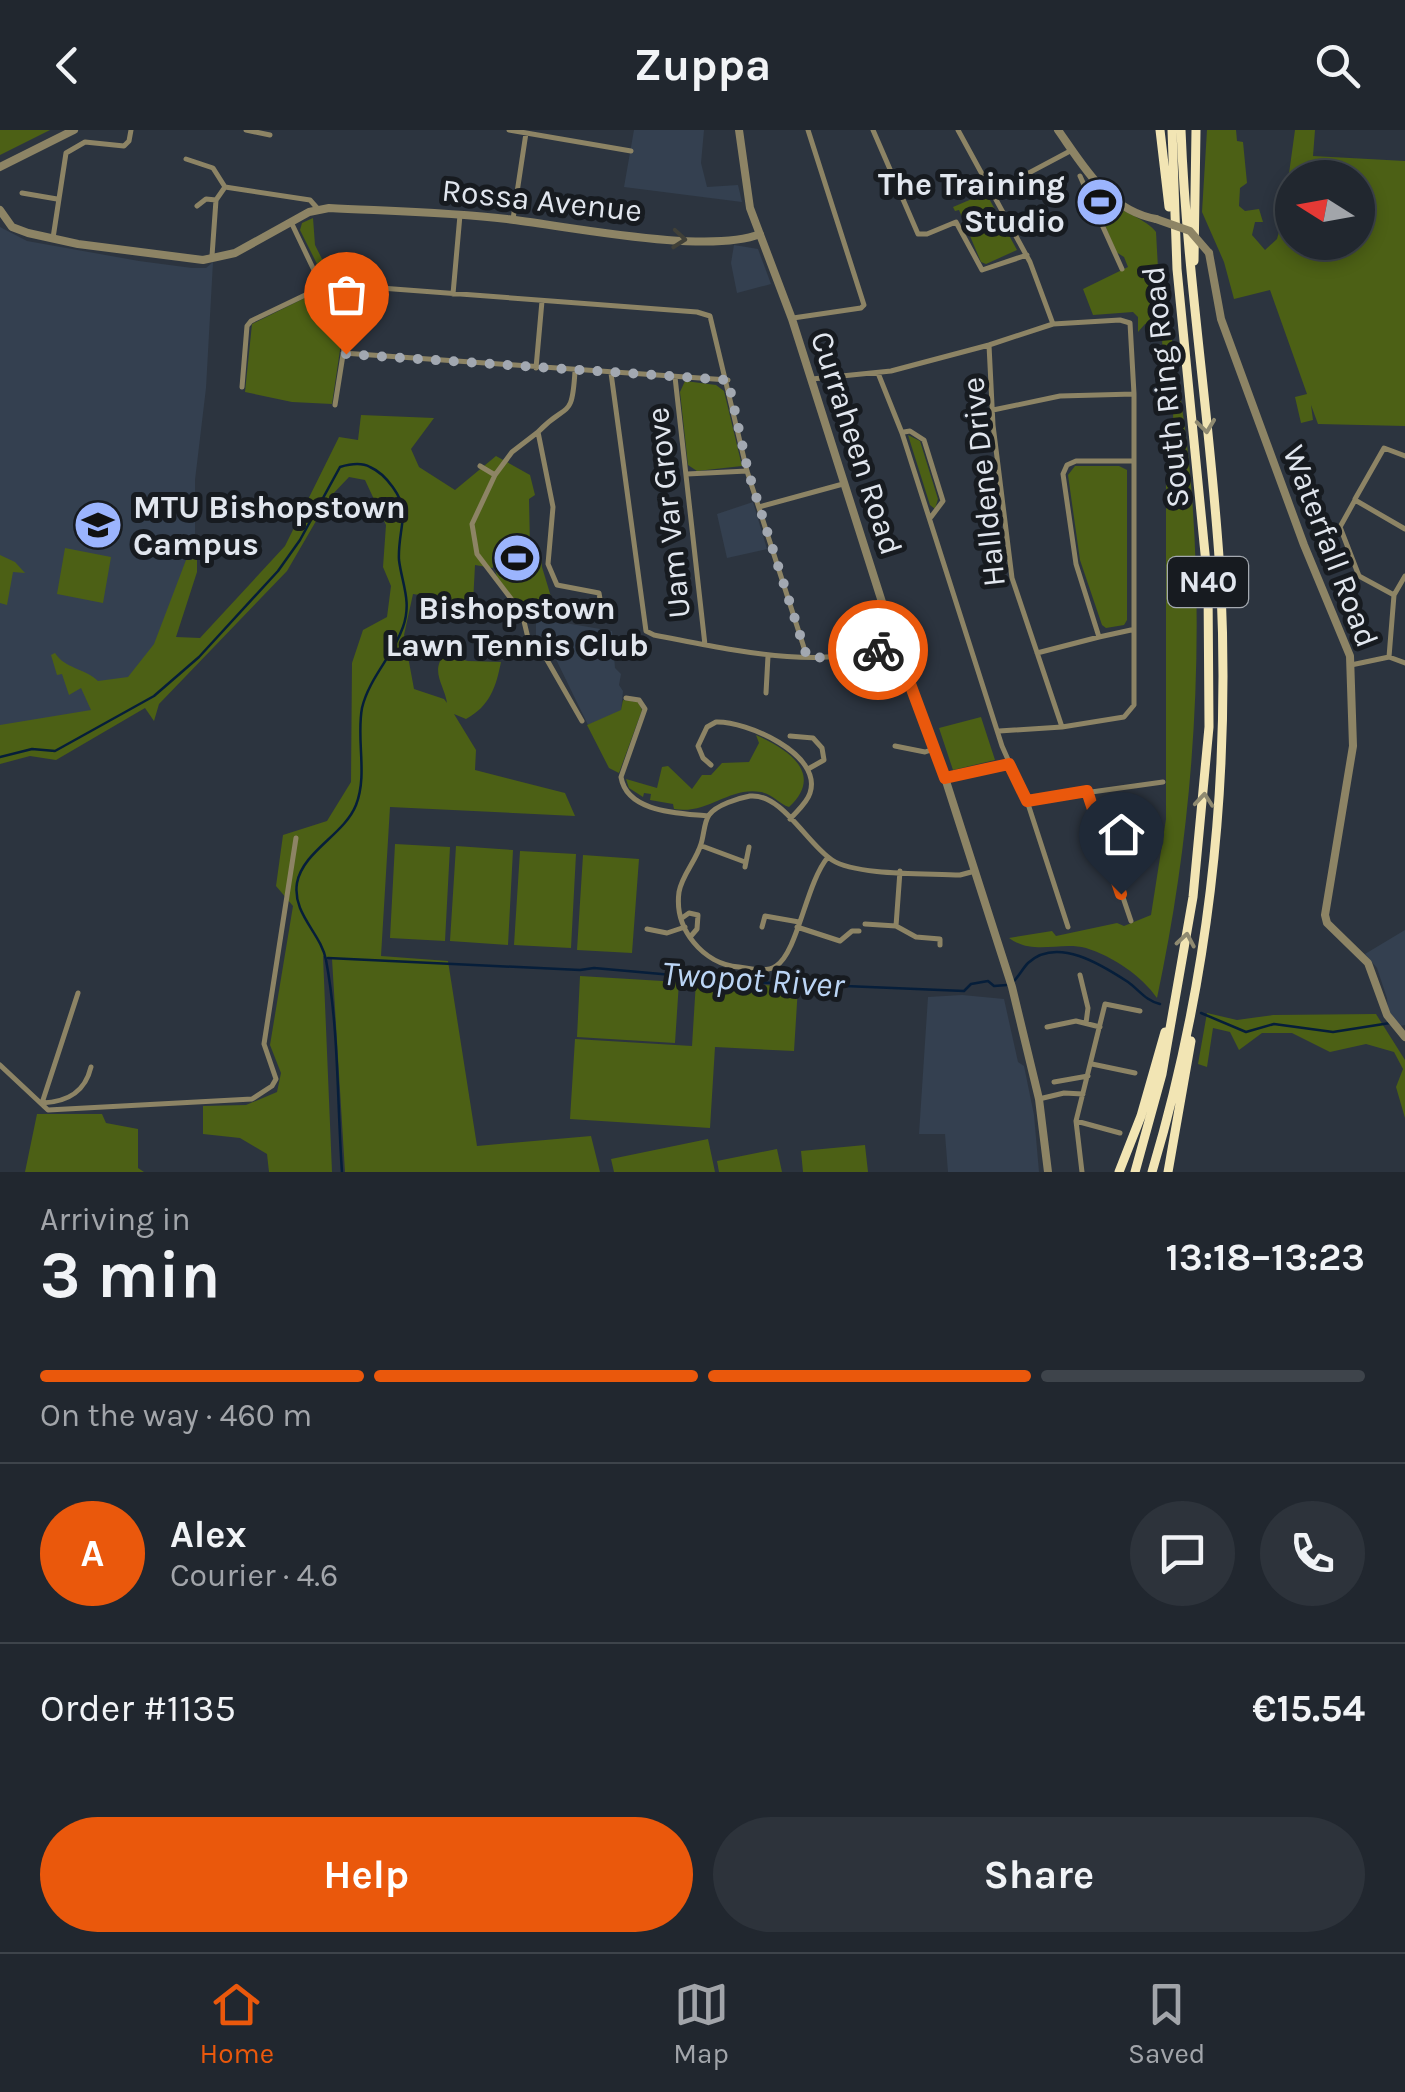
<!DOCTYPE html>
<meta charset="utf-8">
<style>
:root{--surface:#21272f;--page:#2d333b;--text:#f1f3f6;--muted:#a2a5aa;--line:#3e444b;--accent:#ea580c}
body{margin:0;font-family:Karla,sans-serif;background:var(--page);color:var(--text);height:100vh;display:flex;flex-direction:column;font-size:38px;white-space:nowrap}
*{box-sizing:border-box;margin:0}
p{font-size:32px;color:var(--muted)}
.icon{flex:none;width:55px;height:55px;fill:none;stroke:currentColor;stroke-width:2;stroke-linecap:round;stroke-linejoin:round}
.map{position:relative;height:1042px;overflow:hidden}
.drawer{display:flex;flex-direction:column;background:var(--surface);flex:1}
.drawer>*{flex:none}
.needle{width:65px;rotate:281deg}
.controls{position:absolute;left:1275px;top:30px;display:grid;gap:20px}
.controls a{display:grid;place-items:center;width:100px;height:100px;border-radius:50%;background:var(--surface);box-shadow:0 5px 15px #0003,0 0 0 2px var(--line);font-size:50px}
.pin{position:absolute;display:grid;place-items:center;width:85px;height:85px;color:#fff;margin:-102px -42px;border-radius:50% 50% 50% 0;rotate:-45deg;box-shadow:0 0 10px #0007}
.pin .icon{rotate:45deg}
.courier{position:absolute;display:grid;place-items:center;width:100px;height:100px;margin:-50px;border:8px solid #ea580c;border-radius:50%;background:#fff;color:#222;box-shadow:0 2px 12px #0007}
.summary em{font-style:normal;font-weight:700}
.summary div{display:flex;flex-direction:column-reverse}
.summary{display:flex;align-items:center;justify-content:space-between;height:170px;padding:0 40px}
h1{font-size:65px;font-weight:700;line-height:75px}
.bar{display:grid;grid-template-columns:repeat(4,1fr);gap:15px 10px;align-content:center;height:120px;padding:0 40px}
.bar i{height:12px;border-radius:8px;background:var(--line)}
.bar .on{background:var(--accent)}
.bar p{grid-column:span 4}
.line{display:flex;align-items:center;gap:25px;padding:0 40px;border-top:2px solid var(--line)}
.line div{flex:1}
.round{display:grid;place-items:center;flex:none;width:105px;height:105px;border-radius:52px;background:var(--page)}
.button{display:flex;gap:20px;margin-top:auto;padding:20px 40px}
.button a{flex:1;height:115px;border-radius:60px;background:var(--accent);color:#fff;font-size:40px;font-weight:700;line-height:115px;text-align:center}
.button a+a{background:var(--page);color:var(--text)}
header{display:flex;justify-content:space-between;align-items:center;height:130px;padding:0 40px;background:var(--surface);font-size:45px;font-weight:700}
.dock{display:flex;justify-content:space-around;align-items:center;height:140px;border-top:2px solid var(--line);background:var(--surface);font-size:28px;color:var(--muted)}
.dock a{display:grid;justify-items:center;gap:5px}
.dock .on{color:var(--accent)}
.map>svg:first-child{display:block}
.built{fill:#344050}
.green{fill:#4c6015;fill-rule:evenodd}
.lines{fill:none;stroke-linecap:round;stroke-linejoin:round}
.stream{stroke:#061e3a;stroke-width:2.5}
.minor{stroke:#8d8465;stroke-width:5}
.tertiary{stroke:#8d8465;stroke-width:8}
.trunk{stroke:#f2e5b4;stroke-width:9}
.tertiary-bridge{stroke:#8d8465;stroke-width:8}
.oneway{stroke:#404038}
.oneway2{stroke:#8f8a71}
.done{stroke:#a2a8b1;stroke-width:10;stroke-dasharray:0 18}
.route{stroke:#ea580c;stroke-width:12}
.labels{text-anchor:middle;stroke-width:10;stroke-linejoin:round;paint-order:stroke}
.shield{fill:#171b20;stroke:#a4a9b0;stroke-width:2.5}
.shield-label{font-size:30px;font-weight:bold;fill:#e1e6ee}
.poi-label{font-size:32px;font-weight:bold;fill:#e1e6ee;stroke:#171b20;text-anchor:end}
.street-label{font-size:32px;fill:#e1e6ee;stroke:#171b20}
.water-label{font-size:35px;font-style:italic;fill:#bbd5f5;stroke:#171b20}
</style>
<header><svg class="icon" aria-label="back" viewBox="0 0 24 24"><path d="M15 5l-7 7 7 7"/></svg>Zuppa<svg class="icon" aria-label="search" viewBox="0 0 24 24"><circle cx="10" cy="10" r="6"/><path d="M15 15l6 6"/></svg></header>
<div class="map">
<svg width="1405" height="1042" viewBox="0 0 1405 1042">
<rect width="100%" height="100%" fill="#2c343f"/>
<path class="built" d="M 634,0 L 704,0 L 701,33 L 707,57 L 738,55 L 742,72 L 624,57 Z
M 0,97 L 27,111 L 139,131 L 192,138 L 206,138 L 213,132 L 206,258 L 195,350 L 195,439 L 166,520 L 92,580 L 0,613 Z
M 734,115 L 758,119 L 771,154 L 737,163 L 731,133 Z
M 753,372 L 767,419 L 727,428 L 717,384 Z
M 536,488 L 612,501 L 615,538 L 621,544 L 619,555 L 623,561 L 621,581 L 588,595 L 550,517 L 536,506 Z
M 1405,800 L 1405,895 L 1400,896 L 1388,880 L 1387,868 L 1377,838 L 1365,824 Z
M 962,865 L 1004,869 L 1018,932 L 1024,936 L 1034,985 L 1039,1042 L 948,1042 L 945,1004 L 919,1004 L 928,867 Z"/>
<path class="green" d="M 0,0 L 50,0 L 0,25 Z
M 1207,0 L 1236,0 L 1237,11 L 1243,12 L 1247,53 L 1240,58 L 1239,76 L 1245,81 L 1259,79 L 1263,92 L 1255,92 L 1252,105 L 1265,120 L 1277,109 L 1283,87 L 1295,0 L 1315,0 L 1313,26 L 1405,31 L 1405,296 L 1318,294 L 1311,275 L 1313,290 L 1301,293 L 1295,267 L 1307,264 L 1270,160 L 1234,169 L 1224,132 L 1202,82 ZM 1292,48 L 1358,48 L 1358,112 L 1292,112 Z
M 986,63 L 1017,120 L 986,134 L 981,132 L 959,80 L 955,81 L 953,77 Z
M 1104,72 C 1118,78 1149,91 1156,102 L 1161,193 L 1145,194 L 1138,202 L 1138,187 L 1133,182 L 1093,185 L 1083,159 L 1128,137 L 1124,127 L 1116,122 L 1100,83 L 1098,78 Z
M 313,88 L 315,115 L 326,137 L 320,140 L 300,100 L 302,93 Z
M 340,159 L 348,166 L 332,274 L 292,272 L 245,262 L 252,194 L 321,160 Z
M 1162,195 L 1170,195 C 1177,248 1187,301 1191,354 C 1205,525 1193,700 1157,868 C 1142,846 1112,826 1086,818 C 1060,811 1034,826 1009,808 L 1052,801 L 1056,806 L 1117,793 L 1124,796 L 1151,785 L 1166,689 L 1166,349 L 1174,345 L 1173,278 L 1163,271 Z
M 685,251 L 716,255 L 724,261 L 742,336 L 697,341 L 688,335 L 680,262 Z
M 361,285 L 434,288 L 411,319 L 419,337 L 455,360 L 496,326 L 530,345 L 535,365 L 529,369 L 530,417 L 540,418 L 542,437 L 558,490 L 535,486 L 530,490 L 497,447 L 492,426 L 493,438 L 475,435 L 473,473 L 413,464 L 404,505 L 414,559 L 444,569 L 447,573 C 445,556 430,542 444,525 L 468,531 L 501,532 C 496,557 490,576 466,589 L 454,584 L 476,620 L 475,640 L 565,663 L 575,686 L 390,677 L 381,826 L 448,831 L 477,1016 L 591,1006 L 600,1042 L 345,1042 L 332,829 L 323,826 L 332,1042 L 269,1042 L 267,1024 L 240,1008 L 203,1004 L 203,976 L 246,975 L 277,962 L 281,943 L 270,915 L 293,776 L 276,756 L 283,705 L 327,691 L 351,652 L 352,533 L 363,500 L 387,487 L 391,456 L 383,437 L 386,395 L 365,350 L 349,347 L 330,367 L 287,441 L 159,574 L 154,591 L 145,578 L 56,630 L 30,626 L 0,634 L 0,595 L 91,580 L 81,558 L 69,565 L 62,544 L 57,545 L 51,525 L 55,523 C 65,539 85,538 98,551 L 128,547 L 154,514 L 186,430 L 197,429 L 197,442 L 176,507 L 200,508 L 285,416 L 339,307 L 358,310 Z
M 908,305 L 920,311 L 938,369 L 935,379 L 930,375 Z
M 1075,336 L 1119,336 L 1127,340 L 1127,490 L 1124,495 L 1106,498 L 1102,495 L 1080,430 L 1068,345 Z
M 65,418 L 111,427 L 103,473 L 57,464 Z
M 0,425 L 15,432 L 25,443 L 13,442 L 7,475 L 0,473 Z
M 623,570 L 638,572 L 642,580 L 619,643 L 609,638 L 587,595 L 621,580 Z
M 981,587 L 995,630 L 953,640 L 939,598 Z
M 756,605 C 788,619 825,644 789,677 C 779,674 773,664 761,662 C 729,656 708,685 674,679 L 673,674 L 650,670 L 651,664 L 644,663 L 643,667 L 629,658 L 626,649 L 657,658 L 662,637 L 668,636 L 692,659 L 702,645 L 711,645 L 722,633 L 749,632 L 759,613 Z
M 395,714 L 450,717 L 445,811 L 390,808 Z
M 456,716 L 513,720 L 508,815 L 450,811 Z
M 520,721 L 576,724 L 571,818 L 514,815 Z
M 583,725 L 639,729 L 632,823 L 577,820 Z
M 580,846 L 679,852 L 675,913 L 577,907 Z
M 696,851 L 798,857 L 794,921 L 715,917 L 710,998 L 570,989 L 575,909 L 692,916 Z
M 1207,883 L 1237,890 L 1273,885 L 1376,884 L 1405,930 L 1405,988 L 1396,957 L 1403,939 L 1394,922 L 1366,914 L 1330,922 L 1292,903 L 1262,903 L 1239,920 L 1230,902 L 1213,898 L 1207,937 L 1198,934 Z
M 37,984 L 102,984 L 106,993 L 138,999 L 138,1038 L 144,1042 L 25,1042 Z
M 708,1009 L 715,1042 L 614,1042 L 611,1029 Z
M 865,1015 L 868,1042 L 803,1042 L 801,1021 Z
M 777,1019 L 782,1042 L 719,1042 L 717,1031 Z"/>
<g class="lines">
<path class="stream" d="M 0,627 L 32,619 L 55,621 L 154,566 L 199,527 L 278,441 L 300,410 L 340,337 C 350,334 361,332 370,337 C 386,344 404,368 403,385 C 402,401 398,414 399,430 C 402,454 412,472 403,497 C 393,526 369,548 362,578 C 356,610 368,644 356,675 C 344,705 303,721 297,753 C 292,784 321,803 326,830 C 339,899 337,972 342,1042
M 328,828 L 580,840 L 594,838 L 751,852 L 964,861 L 971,854 L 988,851 L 994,856 L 1007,855
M 1014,851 C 1019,846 1023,838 1028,833 C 1057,806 1102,835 1128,852 C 1139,860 1146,871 1160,874
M 1201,883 L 1246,902 L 1274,894 L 1333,902 L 1390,893"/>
<path class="minor" d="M 246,0 L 270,5
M 509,0 L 631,21
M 873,0 L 918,104 L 927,104 L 956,92 L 982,140 L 1027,125
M 958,0 L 1030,132 L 1053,194
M 186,29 L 213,38 L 225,57
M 1080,46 L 1122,139
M 993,62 L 1072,20
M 22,63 L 57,69
M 197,76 L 206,69 L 216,70
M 1093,77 L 1108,66
M 513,89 L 526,3
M 291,92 L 322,157
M 53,108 L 66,23 L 85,12 L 124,16 L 129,11 L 131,0
M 212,126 L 216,70 L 225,57 L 310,70 L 318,79
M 354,156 L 697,182 L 710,186 L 747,341 L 807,527
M 453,164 L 460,85
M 793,188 L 861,178 L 864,175 L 808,0
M 989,215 L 993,295 L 1012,448 L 1062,597
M 343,223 L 728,250
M 536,238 L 542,171
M 575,241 C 572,292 567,271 538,302 L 553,377 L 548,434 L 557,455 L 599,463 L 600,469
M 611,243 L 646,501 L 654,505 C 733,520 816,541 896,516
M 878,243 L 902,303 L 1002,616 L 1029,677 L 1068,797
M 675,247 L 705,515
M 812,249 L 891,241 L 989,215 L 1053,194 L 1120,190 L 1130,193 L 1134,264 L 1134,575 L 1124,587 L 1062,597 L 999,601
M 242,257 L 247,196 L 251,191 L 322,157 L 354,156 L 335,275
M 993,280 L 1060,266 L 1134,264
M 538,302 L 512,322 L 495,345 L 472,394 L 477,424 L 522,483 L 528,508 L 539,516 L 582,591
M 904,302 L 910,301 L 924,310 L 943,371 L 931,387
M 480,336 L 495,345
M 687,344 L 747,341
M 1355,369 L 1384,318 L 1405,326
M 759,377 L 843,354
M 1394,465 L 1359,446 L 1340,397 L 1355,370 L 1405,399
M 1131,500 L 1099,507 L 1076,434 L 1063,344 L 1067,335 L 1076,331 L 1133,331
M 1037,523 L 1099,507
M 1389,527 L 1394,465 L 1405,446
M 1351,535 L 1389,527 L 1405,533
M 766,563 L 768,526
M 626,568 L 639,570 L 645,579 L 621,647 C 627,683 680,683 708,686
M 790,606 L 813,608 L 822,618 L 824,630 L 808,639
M 895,616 L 925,622 L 934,619
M 711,635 L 703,628 L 698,616 L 707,597 L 716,592 C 746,591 823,624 810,663 C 807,673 797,681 790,689
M 945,648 L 1009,634
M 1087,661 L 1131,791
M 1027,671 L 1163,652
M 702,716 L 745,732
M 828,727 C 806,753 798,822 776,836 C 766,843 750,838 739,837 C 703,834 674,799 679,762 C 682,745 696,731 701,714 C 704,705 704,692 709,685 C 716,675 739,668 750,666 C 782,663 807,714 832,730 C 857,746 928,743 960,745 L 975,741
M 745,737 L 749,717
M 900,741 L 896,796 L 916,807 L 940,809 L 940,815
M 682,788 L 689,783 L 698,785 L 697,799 L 691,806
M 865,794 L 896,796
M 762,797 L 765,786 L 799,792
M 797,797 L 840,811 L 852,801 L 859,801
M 647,799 L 667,803 L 685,797
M 1080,845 L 1088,878 L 1086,893
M 78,863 L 42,973 C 68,972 85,962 91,937
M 1047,897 L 1076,891 L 1100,897
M 1092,934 L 1135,943
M 0,935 L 48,980 L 252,969 L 272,956 L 276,949 L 264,914 L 296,708
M 1054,952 L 1088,946
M 1039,969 L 1064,963 L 1083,964
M 1076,991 L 1120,1003
M 1082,1042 L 1076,991 L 1105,874 L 1140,881"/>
<path class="tertiary" d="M 739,0 L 750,78 L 792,189 L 896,516 L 945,648 L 1012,857 L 1039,969 L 1048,1042
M 1058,0 C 1084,37 1108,80 1156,89
M 0,37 L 74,0
M 0,80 L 12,97 L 28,103 L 78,114 L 203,130 L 235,123 L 309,82 L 329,78 C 388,81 448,82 507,89 C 567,96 707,125 760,104
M 1209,123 L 1221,189 L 1304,415 L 1350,526 L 1353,616 L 1325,785 L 1327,793 L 1368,833 L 1387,885 L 1405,907"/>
<path class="trunk" d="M 1160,0 L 1169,77
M 1194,131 L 1196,0
M 1119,1042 L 1141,986 L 1165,902
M 1135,1042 L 1162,944 L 1193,767 L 1209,597 L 1208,454 L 1177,139 L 1172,0
M 1152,1042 C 1208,854 1230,656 1221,459 C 1213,306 1187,154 1181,0
M 1168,1042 L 1191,911"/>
<path class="tertiary-bridge" d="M 1156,89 L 1190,101 L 1209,123"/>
</g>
<defs><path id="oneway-chevron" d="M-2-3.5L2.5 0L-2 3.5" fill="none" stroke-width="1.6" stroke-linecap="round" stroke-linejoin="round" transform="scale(2.5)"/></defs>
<use class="oneway" href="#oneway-chevron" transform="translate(679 109) rotate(5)"/>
<g class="oneway2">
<use href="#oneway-chevron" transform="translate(1206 296) rotate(83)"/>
<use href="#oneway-chevron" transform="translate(1204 670) rotate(-85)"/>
<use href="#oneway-chevron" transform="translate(1186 810) rotate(-80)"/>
</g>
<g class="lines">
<path class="done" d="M 346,224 L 728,250 L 748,341 L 807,527 L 832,528 L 878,520"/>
<path class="route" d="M 878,520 L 896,516 L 945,648 L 1009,634 L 1027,671 L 1087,661 L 1121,764"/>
</g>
<defs>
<g id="stadium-disc" transform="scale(2.5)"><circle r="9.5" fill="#9bb4fd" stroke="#171b20"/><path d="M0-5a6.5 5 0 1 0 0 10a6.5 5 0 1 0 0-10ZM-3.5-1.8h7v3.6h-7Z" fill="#111"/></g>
<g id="university-disc" transform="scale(2.5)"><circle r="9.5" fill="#9bb4fd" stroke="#171b20"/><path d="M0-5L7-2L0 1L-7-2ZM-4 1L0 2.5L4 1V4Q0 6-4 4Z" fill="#111"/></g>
</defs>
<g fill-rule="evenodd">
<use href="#stadium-disc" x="1100" y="72"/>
<use href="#university-disc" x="98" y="395"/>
<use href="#stadium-disc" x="517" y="428"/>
</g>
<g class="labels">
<rect class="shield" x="1168" y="427" width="80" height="50" rx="8"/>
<g class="shield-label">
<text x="1208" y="462">N40</text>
</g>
<g class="poi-label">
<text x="1065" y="65">The Training<tspan x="1065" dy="37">Studio</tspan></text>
<text x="133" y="388" text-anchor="start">MTU Bishopstown<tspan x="133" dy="37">Campus</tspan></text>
<text x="517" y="489" text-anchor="middle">Bishopstown<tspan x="517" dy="37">Lawn Tennis Club</tspan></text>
</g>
<g class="street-label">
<text transform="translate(542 70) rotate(6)" y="11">Rossa Avenue</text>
<text transform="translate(1165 257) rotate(-96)" y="11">South Ring Road</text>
<text transform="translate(857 313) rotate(72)" y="11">Curraheen Road</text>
<text transform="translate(983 352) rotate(-96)" y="11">Halldene Drive</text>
<text transform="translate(668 383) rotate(-96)" y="11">Uam Var Grove</text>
<text transform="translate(1331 416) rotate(69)" y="11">Waterfall Road</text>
</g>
<g class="water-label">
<text transform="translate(753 849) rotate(4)" y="12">Twopot River</text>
</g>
</g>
</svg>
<div class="controls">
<a><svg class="needle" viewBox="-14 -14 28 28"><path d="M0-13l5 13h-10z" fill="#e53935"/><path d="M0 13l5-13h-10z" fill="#a2a5aa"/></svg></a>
</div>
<div class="pin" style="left:346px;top:224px;background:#ea580c"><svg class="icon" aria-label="bag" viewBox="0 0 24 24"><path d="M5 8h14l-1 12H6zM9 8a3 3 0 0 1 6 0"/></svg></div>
<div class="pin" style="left:1121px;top:764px;background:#1f2937"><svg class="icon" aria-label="home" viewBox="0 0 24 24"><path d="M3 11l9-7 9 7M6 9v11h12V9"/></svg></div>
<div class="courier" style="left:878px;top:520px"><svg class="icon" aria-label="bike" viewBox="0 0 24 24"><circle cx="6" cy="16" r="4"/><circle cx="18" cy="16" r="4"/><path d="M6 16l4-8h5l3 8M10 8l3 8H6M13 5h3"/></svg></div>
</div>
<section class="drawer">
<div class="summary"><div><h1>3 min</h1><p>Arriving in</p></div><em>13:18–13:23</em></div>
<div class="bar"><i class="on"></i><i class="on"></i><i class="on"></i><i></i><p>On the way · 460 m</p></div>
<div class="line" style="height:180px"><b class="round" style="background:var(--accent);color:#fff">A</b><div><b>Alex</b><p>Courier · 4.6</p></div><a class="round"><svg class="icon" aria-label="chat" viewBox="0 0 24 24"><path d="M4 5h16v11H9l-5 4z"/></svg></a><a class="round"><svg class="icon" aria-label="phone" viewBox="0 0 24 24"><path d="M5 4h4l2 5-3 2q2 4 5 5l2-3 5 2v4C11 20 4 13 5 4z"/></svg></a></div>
<div class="line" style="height:130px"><div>Order #1135</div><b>€15.54</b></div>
<div class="button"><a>Help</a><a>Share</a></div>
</section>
<nav class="dock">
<a class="on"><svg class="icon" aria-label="home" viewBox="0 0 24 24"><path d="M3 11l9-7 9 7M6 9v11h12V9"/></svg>Home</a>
<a><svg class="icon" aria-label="map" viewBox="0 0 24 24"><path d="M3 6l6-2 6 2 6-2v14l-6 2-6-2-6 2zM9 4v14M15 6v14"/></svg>Map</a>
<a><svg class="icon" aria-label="saved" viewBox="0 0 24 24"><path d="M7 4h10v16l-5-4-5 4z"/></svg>Saved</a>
</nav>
